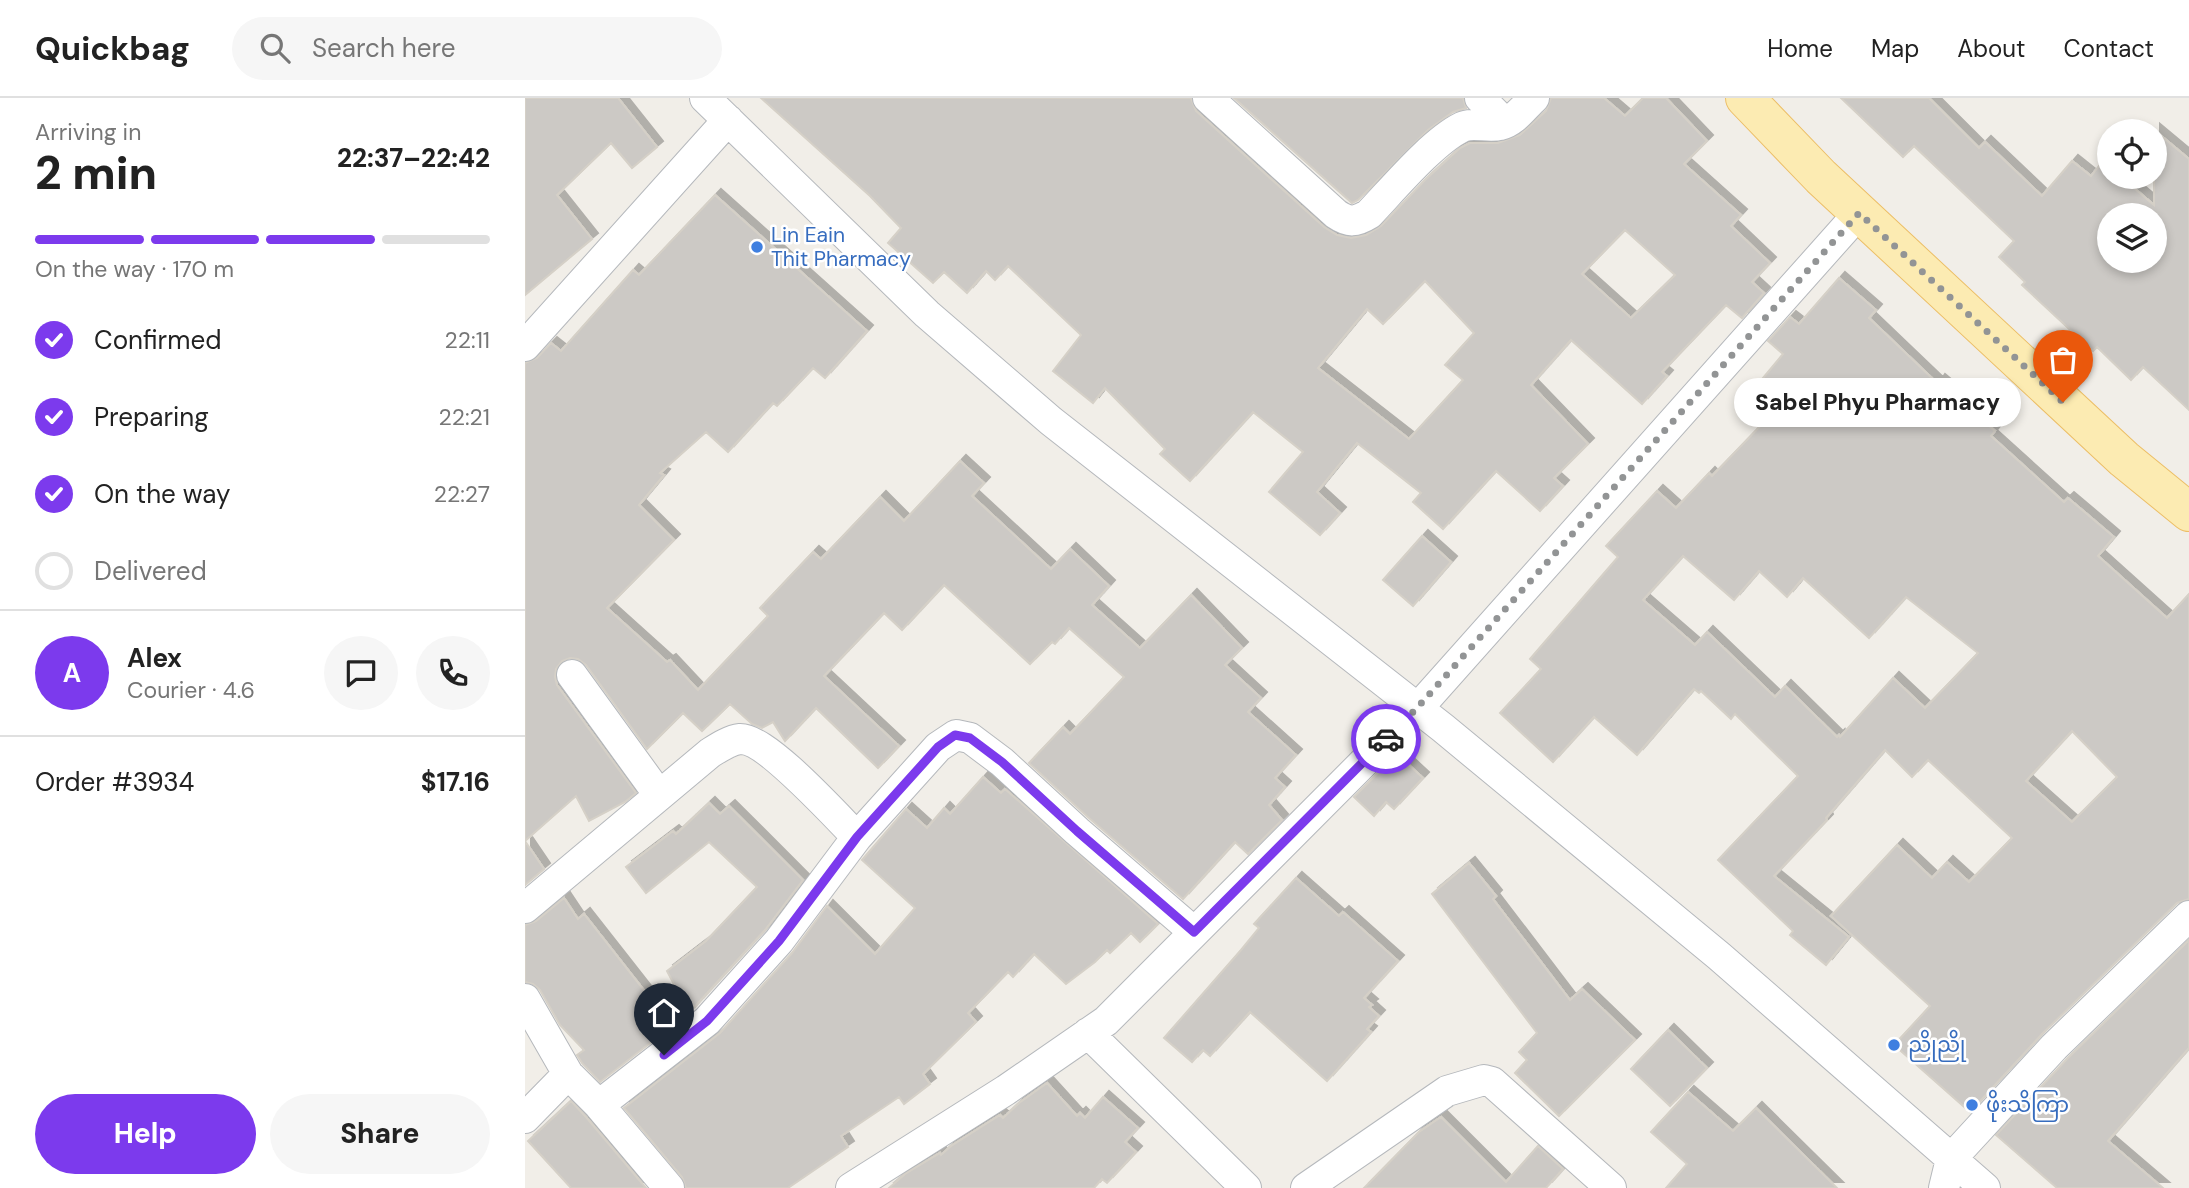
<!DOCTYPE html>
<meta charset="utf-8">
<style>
:root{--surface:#fff;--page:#f6f6f6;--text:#222;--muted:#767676;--line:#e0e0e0;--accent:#7c3aed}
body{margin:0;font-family:"DM Sans","Noto Sans Myanmar",sans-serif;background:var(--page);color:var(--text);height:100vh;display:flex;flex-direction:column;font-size:26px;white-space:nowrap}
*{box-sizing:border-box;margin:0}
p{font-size:23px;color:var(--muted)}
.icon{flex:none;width:38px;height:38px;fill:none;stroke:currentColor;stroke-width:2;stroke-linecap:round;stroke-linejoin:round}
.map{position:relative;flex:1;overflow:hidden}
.drawer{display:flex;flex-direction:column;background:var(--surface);width:525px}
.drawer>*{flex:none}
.controls{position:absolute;left:1572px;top:21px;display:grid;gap:14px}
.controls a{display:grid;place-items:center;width:70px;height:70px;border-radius:50%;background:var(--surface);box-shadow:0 4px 10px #0003;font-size:35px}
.pin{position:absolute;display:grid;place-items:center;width:60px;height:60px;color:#fff;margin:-72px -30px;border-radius:50% 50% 50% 0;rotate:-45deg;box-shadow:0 0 7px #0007}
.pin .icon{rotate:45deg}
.courier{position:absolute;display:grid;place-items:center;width:70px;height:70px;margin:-35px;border:5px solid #7c3aed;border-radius:50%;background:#fff;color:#222;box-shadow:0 2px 9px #0007}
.bubble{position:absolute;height:49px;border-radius:24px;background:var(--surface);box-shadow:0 4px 10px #0003;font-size:23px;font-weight:800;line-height:49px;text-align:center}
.summary em{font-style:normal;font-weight:800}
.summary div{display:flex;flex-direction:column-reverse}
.summary{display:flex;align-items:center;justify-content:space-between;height:119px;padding:0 35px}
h1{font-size:46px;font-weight:800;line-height:52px}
.bar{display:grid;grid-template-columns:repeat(4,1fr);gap:10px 7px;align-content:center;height:84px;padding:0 35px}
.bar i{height:9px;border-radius:5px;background:var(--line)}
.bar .selected{background:var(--accent)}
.bar p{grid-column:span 4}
.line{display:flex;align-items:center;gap:18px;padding:0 35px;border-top:2px solid var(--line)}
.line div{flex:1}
.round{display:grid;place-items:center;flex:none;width:74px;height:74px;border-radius:37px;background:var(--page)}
ol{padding:0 35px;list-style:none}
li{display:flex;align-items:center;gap:21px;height:77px}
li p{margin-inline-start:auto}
li .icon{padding:7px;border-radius:50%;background:var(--accent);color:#fff;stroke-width:4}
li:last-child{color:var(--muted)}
li i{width:38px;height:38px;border:4px solid var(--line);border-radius:50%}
.primary-button{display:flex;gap:14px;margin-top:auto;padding:14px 35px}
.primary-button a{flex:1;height:80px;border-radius:42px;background:var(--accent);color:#fff;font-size:28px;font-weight:800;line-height:80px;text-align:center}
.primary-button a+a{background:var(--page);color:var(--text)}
header{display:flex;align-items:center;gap:42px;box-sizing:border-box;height:98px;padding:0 35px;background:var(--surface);border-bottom:2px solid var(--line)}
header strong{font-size:33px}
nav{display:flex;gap:38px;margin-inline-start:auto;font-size:24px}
.search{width:490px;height:63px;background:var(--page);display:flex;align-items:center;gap:18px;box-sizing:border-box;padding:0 24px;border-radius:38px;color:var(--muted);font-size:26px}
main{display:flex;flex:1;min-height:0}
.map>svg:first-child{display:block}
.building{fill:#ccc9c5;stroke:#d5d0c7;stroke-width:2;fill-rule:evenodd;filter:url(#shadow)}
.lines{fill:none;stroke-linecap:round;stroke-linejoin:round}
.street-casing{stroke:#b5b8bc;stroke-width:32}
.primary-casing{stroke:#ecbe66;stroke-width:40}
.street{stroke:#fff;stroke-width:30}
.primary{stroke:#fcebb2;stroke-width:38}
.done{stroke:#929495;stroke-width:7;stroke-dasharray:0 12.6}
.route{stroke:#7c3aed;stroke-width:9}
.shop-dot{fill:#3f7fe0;stroke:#fff;stroke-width:2.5}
.labels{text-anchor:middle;stroke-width:5;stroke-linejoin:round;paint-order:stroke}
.shop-label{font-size:21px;fill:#366cbe;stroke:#fff;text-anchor:start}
</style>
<header>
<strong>Quickbag</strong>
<div class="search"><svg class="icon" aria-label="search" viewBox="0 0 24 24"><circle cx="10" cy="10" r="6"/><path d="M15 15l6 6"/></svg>Search here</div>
<nav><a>Home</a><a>Map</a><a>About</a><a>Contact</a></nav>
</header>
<main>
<section class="drawer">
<div class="summary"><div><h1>2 min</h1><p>Arriving in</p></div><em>22:37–22:42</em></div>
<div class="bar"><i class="selected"></i><i class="selected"></i><i class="selected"></i><i></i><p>On the way · 170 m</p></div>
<ol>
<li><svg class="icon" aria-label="check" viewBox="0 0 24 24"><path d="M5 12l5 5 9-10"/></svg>Confirmed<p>22:11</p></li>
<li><svg class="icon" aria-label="check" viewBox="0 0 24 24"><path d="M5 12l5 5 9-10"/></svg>Preparing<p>22:21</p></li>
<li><svg class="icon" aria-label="check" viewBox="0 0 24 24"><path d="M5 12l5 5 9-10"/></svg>On the way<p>22:27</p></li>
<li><i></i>Delivered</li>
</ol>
<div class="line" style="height:126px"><b class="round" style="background:var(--accent);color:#fff">A</b><div><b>Alex</b><p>Courier · 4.6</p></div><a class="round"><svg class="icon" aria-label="chat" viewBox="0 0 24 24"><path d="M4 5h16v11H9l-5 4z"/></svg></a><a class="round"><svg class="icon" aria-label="phone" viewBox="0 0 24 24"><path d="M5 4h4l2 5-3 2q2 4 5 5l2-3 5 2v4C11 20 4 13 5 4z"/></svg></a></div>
<div class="line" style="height:91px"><div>Order #3934</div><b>$17.16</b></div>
<div class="primary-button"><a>Help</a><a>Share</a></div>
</section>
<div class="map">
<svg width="1664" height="1090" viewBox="0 0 1664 1090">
<defs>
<filter id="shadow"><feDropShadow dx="6" dy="-6" stdDeviation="0" flood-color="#0004"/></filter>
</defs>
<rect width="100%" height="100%" fill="#f1eee8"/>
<path class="building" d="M 0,0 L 93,0 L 132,49 L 107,70 L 86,45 L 32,97 L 67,141 L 0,197 Z
M 236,0 L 666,0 L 671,13 L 799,129 L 812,137 L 826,140 L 841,137 L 856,128 L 901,81 L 935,50 L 945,45 L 973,45 L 995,37 L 1021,13 L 1026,0 L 1079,0 L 1100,18 L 1118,0 L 1141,0 L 1182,43 L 1159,66 L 1216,117 L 1206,128 L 1245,165 L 1227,184 L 1239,195 L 1217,220 L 1201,207 L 1137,274 L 1142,278 L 1117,306 L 1046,242 L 1006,287 L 1063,346 L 1029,380 L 1038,388 L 1015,413 L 971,373 L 918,431 L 888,404 L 896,395 L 832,345 L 792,394 L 815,415 L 795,437 L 744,394 L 778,354 L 728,314 L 665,383 L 635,356 L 640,351 L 580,290 L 568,305 L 528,273 L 556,237 L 483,168 L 470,182 L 461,173 L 442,195 L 419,174 L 408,185 L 363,145 L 376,130 L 345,98 ZM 1100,132 L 1150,177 L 1106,220 L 1057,176 ZM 900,183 L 949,235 L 920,267 L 938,282 L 884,341 L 793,270 L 842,211 L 858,226 Z
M 709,0 L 938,0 L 941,10 L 928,14 L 903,32 L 833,102 L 827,105 Z
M 1316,0 L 1404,0 L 1454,50 L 1460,44 L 1517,98 L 1547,63 L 1566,78 L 1578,63 L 1584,68 L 1584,79 L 1596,79 L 1629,107 L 1629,32 L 1664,61 L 1664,312 L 1618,269 L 1606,282 L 1572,249 L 1568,253 L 1497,187 L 1500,184 L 1474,159 L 1489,143 L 1389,48 L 1378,59 ZM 1584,117 L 1629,117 L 1629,163 L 1584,163 Z
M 190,97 L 342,233 L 300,280 L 288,270 L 252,308 L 248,305 L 203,354 L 181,334 L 135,375 L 139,377 L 114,407 L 149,442 L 82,510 L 142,564 L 145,562 L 173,592 L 243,518 L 235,510 L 288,454 L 296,461 L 355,399 L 379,423 L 435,363 L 459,385 L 447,398 L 526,471 L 545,451 L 584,488 L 567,507 L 615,550 L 666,497 L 717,550 L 700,567 L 736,600 L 723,614 L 771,657 L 750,680 L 760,689 L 744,707 L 757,722 L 723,756 L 710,744 L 658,801 L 564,720 L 504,665 L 538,629 L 545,636 L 599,579 L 544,530 L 530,546 L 527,544 L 505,566 L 419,487 L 377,532 L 359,515 L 299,578 L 374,648 L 353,670 L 291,610 L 260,643 L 248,624 L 237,630 L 227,626 L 205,606 L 177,633 L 158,615 L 122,651 L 61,567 L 53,561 L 45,560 L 37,563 L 31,571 L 30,579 L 32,587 L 111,695 L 100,704 L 64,723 L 51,698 L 0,743 L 0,265 L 12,260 L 26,245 L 36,253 L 108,172 L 114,177 Z
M 1314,180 L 1351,212 L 1344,220 L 1412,285 L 1414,282 L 1444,307 L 1442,309 L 1470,333 L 1466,338 L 1539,404 L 1543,400 L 1589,439 L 1573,458 L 1642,520 L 1664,496 L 1664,801 L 1652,805 L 1517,936 L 1445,1014 L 1369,947 L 1405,908 L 1306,818 L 1372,747 L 1407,780 L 1422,764 L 1444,784 L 1487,740 L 1403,662 L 1387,679 L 1360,652 L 1301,720 L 1302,722 L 1249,778 L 1324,839 L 1301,867 L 1265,837 L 1268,833 L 1193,762 L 1273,678 L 1210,616 L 1206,621 L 1176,593 L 1174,595 L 1169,591 L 1112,657 L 1069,619 L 1028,664 L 975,615 L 1016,571 L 1005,561 L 1093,459 L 1081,448 L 1132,393 L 1151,410 L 1184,375 L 1187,378 L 1240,323 L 1218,304 L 1258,256 L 1243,243 L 1265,219 L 1274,226 ZM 1158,458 L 1209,502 L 1234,473 L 1262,499 L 1278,480 L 1344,540 L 1381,499 L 1453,555 L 1400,610 L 1368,580 L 1315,639 L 1314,637 L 1312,639 L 1260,588 L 1250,599 L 1182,534 L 1170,547 L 1118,502 ZM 1547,633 L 1592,679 L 1547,724 L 1501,683 Z
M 897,438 L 926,464 L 888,508 L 858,482 Z
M 872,656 L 898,680 L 869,711 L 861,704 L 849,718 L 829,699 Z
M 458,679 L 476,695 L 480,691 L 633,826 L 615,844 L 606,835 L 585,855 L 582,852 L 570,864 L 541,886 L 509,856 L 488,879 L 483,874 L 443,915 L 451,924 L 398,976 L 405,986 L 379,1006 L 374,999 L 316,1038 L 323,1049 L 263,1090 L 161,1090 L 157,1079 L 99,1010 L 195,935 L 267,855 L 302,808 L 350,856 L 390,810 L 337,762 L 381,711 L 402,730 L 419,710 L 425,716 Z
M 184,705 L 195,716 L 204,708 L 278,782 L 240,832 L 164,915 L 142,873 L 181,843 L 232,789 L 184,744 L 121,795 L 101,769 L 148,733 L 151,736 Z
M 0,743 L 19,771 L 0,787 Z
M 944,765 L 971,798 L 968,801 L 1045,902 L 1057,891 L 1110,942 L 1034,1018 L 990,975 L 1002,962 L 994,954 L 1012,935 L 907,796 Z
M 771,780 L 814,818 L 818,814 L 873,863 L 839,900 L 847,907 L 844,909 L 854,918 L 842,931 L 846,934 L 802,983 L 725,914 L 685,958 L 678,952 L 667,964 L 639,940 L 716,852 L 734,830 L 729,826 Z
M 39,800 L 53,821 L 59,816 L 147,928 L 75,984 L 57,965 L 52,957 L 59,952 L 35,927 L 15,892 L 8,886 L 0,884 L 0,827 L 11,823 Z
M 1664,842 L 1664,950 L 1583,1043 L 1638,1090 L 1532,1090 L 1471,1037 L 1542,961 Z
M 1143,932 L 1182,970 L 1145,1008 L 1106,971 Z
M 522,985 L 552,1018 L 555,1015 L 560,1020 L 578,999 L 613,1030 L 600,1044 L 611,1054 L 582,1085 L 577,1081 L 569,1090 L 364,1090 L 380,1076 L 415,1055 L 416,1057 L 426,1048 L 475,1017 L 478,1020 L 494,1005 Z
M 1163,994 L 1208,1033 L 1231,1010 L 1312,1090 L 1141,1090 L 1162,1066 L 1126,1034 Z
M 46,1003 L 61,1019 L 121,1090 L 46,1090 L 3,1043 Z
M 916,1019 L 981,1084 L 1013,1048 L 1038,1071 L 1021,1090 L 839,1090 L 894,1034 Z"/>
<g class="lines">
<g class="street-casing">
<path id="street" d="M 180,0 L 402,216 L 526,323 L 918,630 L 1194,858 L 1460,1090
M 683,0 L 811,116 C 824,125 831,124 844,116 C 868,91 907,44 937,29 C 948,24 963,30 975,27 C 989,24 999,9 1009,0
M 955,0 L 980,25
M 0,248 L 203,22
M 47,577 L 134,697
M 0,810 L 185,655 C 193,650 205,642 215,641 C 241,640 311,718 332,739
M 0,901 L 43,976 L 74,1007 L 144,1090
M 563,935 L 721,1090
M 74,1007 L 182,923 L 254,843 L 332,739 L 413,649 L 431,637 L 445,640 L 477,664 L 552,733 L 669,834
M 0,1020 L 43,976
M 326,1090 L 481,992 L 581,923 L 893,610 L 1334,115
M 781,1090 L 922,993 L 959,982 L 967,984 L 1086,1090
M 1419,1090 L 1426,1061 L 1529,949 L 1664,818"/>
</g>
<g class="primary-casing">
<path id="primary" d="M 1220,0 L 1296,79 L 1599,361 L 1664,414"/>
</g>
<use href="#street" class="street"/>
<use href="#primary" class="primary"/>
</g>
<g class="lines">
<path class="done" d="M 861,641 L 892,610 L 1334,115 L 1538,304"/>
<path class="route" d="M 139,957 L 182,923 L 254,843 L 332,739 L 413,649 L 430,637 L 445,640 L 477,664 L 552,733 L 669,834 L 861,641"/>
</g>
<g class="shop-dot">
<circle cx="232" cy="149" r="7"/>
<circle cx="1369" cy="947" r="7"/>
<circle cx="1447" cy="1007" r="7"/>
</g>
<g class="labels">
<g class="shop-label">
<text x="246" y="144">Lin Eain<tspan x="246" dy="24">Thit Pharmacy</tspan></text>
<text x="1383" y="954">ညိုညို</text>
<text x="1461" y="1014">ဖိုးသိကြာ</text>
</g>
</g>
</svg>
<div class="controls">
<a><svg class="icon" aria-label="locate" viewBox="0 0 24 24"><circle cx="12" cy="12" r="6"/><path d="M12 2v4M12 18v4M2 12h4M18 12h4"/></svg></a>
<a><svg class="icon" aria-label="layers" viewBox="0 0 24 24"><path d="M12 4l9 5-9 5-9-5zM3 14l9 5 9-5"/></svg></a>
</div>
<div class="pin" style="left:1538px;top:304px;background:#ea580c"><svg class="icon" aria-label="bag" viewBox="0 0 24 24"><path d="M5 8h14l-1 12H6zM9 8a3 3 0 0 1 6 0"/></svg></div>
<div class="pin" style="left:139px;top:957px;background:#1f2937"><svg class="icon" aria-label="home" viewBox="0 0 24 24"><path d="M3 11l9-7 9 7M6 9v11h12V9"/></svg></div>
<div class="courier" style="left:861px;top:641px"><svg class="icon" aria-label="car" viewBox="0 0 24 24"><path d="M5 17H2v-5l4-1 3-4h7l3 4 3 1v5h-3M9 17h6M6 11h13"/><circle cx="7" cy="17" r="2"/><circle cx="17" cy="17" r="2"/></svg></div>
<div class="bubble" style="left:1209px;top:280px;width:287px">Sabel Phyu Pharmacy</div>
</div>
</main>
